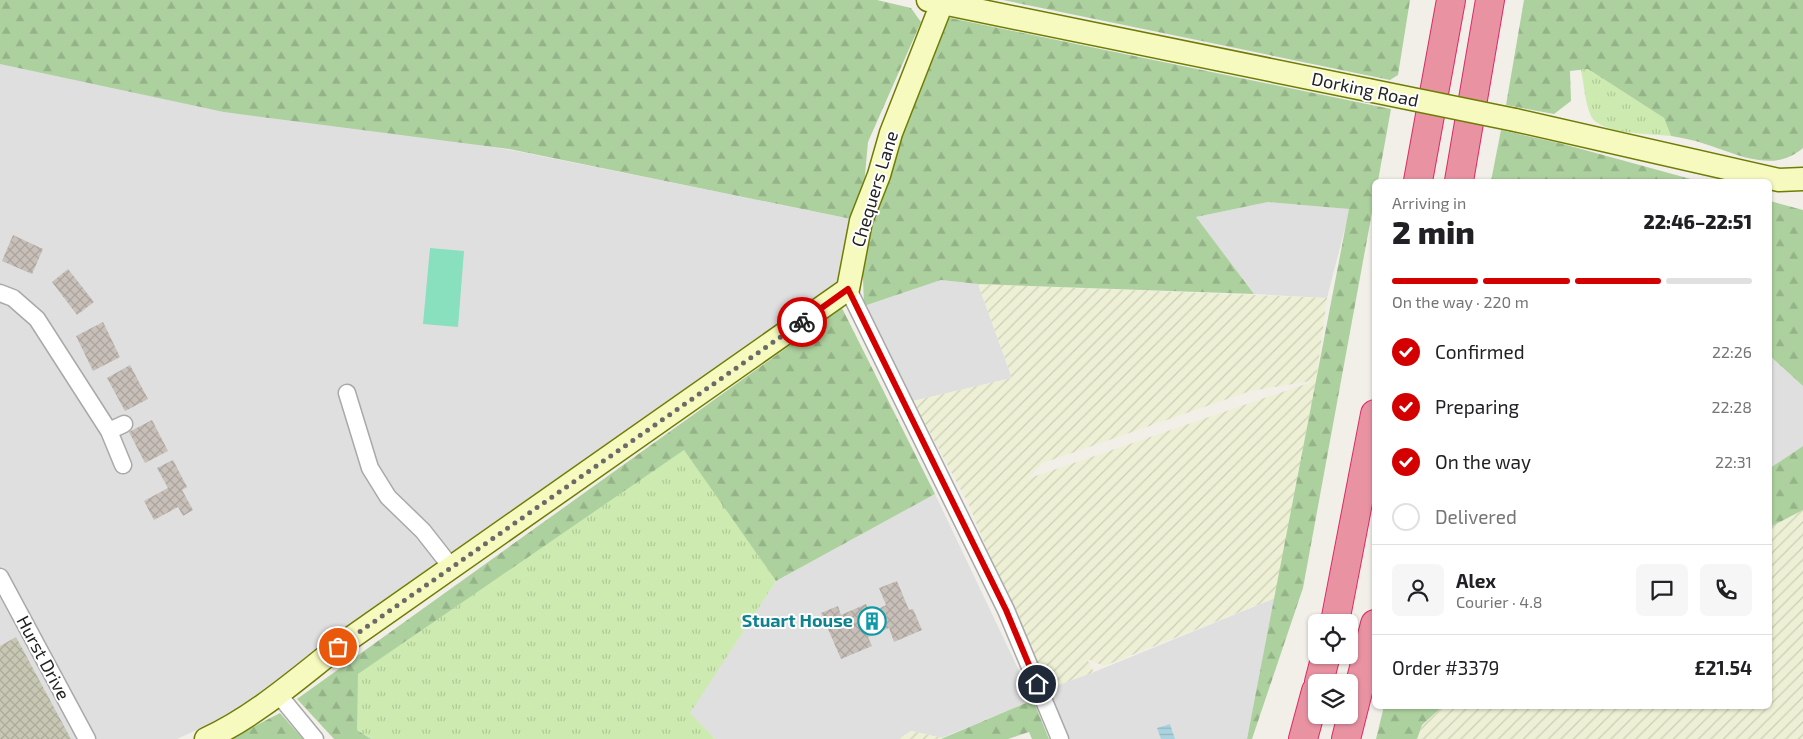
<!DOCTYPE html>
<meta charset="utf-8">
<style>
:root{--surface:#fff;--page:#f6f6f6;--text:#202124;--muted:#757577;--line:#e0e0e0;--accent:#d40000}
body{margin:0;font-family:"Exo 2",sans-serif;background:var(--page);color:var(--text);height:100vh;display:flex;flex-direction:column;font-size:19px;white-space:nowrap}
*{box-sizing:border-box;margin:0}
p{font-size:16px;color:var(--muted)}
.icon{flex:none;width:28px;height:28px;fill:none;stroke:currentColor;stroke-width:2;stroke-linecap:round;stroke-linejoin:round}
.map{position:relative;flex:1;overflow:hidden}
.sheet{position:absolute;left:1372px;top:179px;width:400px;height:530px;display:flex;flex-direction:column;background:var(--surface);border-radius:8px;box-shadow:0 1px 4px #0004}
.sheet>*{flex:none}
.fabs{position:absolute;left:1308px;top:614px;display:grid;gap:10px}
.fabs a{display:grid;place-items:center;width:50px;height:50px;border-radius:8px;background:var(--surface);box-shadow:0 1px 4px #0004;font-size:25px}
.pin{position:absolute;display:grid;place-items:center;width:42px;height:42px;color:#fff;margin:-21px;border:2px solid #fff;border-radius:50%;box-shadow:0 1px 5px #0007}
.courier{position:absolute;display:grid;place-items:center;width:50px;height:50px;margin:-25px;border:4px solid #d40000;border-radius:50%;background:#fff;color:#222;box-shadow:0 1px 6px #0007}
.summary em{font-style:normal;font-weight:800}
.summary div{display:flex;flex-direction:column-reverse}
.summary{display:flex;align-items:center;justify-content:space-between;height:85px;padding:0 20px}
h1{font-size:32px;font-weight:800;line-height:38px}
.bar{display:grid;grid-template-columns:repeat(4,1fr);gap:8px 5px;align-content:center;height:60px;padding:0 20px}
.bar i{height:6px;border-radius:4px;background:var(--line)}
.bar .selected{background:var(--accent)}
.bar p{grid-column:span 4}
.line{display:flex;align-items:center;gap:12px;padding:0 20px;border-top:1px solid var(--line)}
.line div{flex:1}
.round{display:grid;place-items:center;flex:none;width:52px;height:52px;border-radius:8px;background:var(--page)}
ol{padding:0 20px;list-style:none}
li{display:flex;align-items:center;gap:15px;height:55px}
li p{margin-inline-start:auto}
li .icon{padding:5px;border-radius:50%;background:var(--accent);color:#fff;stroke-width:4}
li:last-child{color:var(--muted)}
li i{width:28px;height:28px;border:2px solid var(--line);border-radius:50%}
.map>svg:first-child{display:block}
.residential{fill:#e0dfdf}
.construction{fill:url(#construction-cross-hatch)}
.farmland{fill:url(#farmland-furrows);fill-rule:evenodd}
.grass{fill:url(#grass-tufts)}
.forest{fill:url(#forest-firs)}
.pitch{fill:#88e0be}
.water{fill:url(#water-rules)}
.building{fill:url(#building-cross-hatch)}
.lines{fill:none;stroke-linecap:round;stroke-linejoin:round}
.minor-casing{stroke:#a9a9a9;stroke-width:19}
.secondary-casing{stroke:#707d05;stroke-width:25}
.motorway-casing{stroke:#dc2a67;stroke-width:30}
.minor{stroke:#fff;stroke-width:16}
.secondary{stroke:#f7fabf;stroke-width:22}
.motorway{stroke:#e892a2;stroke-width:28}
.secondary-bridge-casing{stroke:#707d05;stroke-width:25;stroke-linecap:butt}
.secondary-bridge{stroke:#f7fabf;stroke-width:22}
.done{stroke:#6b6a68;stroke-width:5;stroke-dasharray:0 9}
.route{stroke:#d40000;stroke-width:6}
.labels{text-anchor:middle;stroke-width:4;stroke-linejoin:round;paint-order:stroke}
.street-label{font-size:18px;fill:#222;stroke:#fff}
.culture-label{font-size:18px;font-weight:bold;fill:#0d838f;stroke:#fff;text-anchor:end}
</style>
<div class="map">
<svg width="1803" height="739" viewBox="0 0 1803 739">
<defs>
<pattern id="construction-cross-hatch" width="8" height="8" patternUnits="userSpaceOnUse" patternTransform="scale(1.25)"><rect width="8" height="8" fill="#c7c7b4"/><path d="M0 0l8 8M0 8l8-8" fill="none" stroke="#abab9a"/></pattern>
<pattern id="farmland-furrows" width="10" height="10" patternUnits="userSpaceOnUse" patternTransform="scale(1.25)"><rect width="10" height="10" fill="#eef0d5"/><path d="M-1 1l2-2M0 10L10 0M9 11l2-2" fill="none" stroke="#ccceb7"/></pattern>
<pattern id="grass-tufts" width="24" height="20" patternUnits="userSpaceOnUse" patternTransform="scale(1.25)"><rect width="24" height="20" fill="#cdebb0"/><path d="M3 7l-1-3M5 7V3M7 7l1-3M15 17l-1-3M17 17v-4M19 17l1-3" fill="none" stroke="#b0c997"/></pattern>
<pattern id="forest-firs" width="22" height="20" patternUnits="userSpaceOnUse" patternTransform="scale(1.25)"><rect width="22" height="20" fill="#add19e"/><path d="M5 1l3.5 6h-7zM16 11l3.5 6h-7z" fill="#95b388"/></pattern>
<pattern id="water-rules" width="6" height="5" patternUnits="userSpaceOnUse" patternTransform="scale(1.25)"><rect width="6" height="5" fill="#aad3df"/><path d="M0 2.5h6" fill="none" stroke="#92b5bf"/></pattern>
<pattern id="building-cross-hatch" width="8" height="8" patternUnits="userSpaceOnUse" patternTransform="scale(1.25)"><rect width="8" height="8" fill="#c7bfb8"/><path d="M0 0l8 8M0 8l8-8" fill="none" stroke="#aba49e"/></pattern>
</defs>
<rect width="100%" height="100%" fill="#f2efe9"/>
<path class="residential" d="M 0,62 L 516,151 L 861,221 L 848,289 L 255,703 L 177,739 L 0,739 Z
M 1268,202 L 1350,209 L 1327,298 L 1254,294 L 1195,217 Z
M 941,280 L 978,284 L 1012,378 L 913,401 L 864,306 Z
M 1770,356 L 1803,386 L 1803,446 L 1770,468 Z
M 935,494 L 1033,700 L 942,738 L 911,731 L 899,739 L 715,739 L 689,713 L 776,581 Z
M 1275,598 L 1247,739 L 1066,739 L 1044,690 L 1094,672 Z"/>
<path class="construction" d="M 16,637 L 71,739 L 0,739 L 0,646 Z"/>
<path class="farmland" d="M 978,284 L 1327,298 L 1316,380 L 1275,598 L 1104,666 L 1087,659 L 1094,672 L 1044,690 L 969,505 L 913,401 L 1012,378 ZM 1311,381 L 1312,382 L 1027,479 L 1043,463 L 1250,391 Z
M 1803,510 L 1803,739 L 1417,739 L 1422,725 L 1443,706 L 1770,706 L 1770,527 Z
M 911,731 L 942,738 L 941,739 L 899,739 Z"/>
<path class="grass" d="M 1588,69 L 1664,118 L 1671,136 C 1652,134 1599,134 1591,116 C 1585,103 1584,84 1581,70 Z
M 684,449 L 776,581 L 690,713 L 715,739 L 371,739 L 357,730 L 357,674 Z"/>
<path class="forest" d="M 0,0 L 877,0 L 911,8 L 921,22 L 868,142 L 861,218 L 936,15 L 1391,109 L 1378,181 L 1375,181 L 1375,196 L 1303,588 L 1252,739 L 1247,739 L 1349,209 L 1268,202 L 1196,217 L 1254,294 L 978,284 L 941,280 L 864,306 L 861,221 L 509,149 L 224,112 L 0,64 Z
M 1003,0 L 1410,0 L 1398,75 L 1390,80 Z
M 1524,0 L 1803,0 L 1803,148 C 1773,174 1737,154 1705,144 C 1694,140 1682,138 1671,136 L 1664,118 L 1588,69 L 1570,71 L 1571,101 L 1554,114 L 1506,105 Z
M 1501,130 L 1563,144 L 1698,181 L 1491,181 Z
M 1770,201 L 1803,210 L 1803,386 L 1770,356 Z
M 842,308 L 935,494 L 776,581 L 684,450 L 358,674 L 357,730 L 371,739 L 334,739 L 297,699 Z
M 1803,446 L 1803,510 L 1770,527 L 1770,468 Z
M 1033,700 L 1049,739 L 1032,739 L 1029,732 L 1008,739 L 941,739 Z
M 1384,706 L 1443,706 L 1422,725 L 1417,739 L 1376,739 Z
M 280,713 L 303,739 L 230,739 Z"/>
<path class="pitch" d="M 430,248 L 464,251 L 458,327 L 423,324 Z"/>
<path class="water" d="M 1170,724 L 1175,739 L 1161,739 L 1157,728 Z"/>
<path class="building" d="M 13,235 L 43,249 L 32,274 L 2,261 Z
M 68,269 L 94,302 L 77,315 L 52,282 Z
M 103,322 L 120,357 L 93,371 L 76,336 Z
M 130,365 L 148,399 L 125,411 L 107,378 Z
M 152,420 L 168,451 L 145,463 L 129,432 Z
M 173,460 L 187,487 L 182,490 L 193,510 L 183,516 L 178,507 L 154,520 L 144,501 L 168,488 L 157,468 Z
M 897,581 L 909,610 L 913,609 L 922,630 L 894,642 L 889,628 L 868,637 L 872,646 L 841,659 L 821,613 L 838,606 L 841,615 L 866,604 L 870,613 L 886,605 L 879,588 Z"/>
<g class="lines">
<g class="minor-casing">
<path id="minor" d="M 848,289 L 1006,610 L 1060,739
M 0,293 L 13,298 L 37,319 L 109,431 L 123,465
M 347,393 L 370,468 L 388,497 L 423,531 L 452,568
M 109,431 L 124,424
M 0,577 L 87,739
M 278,694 L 315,739"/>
</g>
<g class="secondary-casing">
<path id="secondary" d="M 928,0 L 1368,90
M 1515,120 L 1779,180 L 1803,179
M 206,739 C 254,717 296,680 338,647 L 848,289 L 861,221 L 879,175 L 891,133 L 942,3"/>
</g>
<g class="motorway-casing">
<path id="motorway" d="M 1418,181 L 1451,0
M 1459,181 L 1490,0
M 1335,622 L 1375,414
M 1319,682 L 1326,655
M 1303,739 L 1316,691
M 1346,739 L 1375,624"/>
</g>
<use href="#minor" class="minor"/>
<use href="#secondary" class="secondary"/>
<use href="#motorway" class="motorway"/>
<g class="secondary-bridge-casing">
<path id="secondary-bridge" d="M 1368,90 L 1515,120"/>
</g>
<use href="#secondary-bridge" class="secondary-bridge"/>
</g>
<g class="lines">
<path class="done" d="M 338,647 L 802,322"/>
<path class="route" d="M 802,322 L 848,289 L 1006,610 L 1037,684"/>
</g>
<defs>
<g id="building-ring" transform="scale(1.4375)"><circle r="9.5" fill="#fff" stroke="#0f9aa8" stroke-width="1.5"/><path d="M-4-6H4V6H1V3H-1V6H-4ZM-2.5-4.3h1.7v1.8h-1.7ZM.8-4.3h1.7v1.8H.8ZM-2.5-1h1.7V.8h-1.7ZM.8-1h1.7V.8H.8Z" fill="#0f9aa8"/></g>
</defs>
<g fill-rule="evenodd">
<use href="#building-ring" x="872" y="621"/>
</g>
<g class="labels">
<g class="street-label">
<text transform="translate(1365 90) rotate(12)" y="6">Dorking Road</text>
<text transform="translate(875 189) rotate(-73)" y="6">Chequers Lane</text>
<text transform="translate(43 658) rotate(62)" y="6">Hurst Drive</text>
</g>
<g class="culture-label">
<text x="853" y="627">Stuart House</text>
</g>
</g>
</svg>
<div class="fabs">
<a><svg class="icon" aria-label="locate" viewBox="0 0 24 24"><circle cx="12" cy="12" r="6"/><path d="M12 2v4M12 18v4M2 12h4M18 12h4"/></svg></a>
<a><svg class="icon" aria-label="layers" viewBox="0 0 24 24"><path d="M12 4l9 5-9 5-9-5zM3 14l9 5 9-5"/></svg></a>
</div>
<div class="pin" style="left:338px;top:647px;background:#ea580c"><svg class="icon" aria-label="bag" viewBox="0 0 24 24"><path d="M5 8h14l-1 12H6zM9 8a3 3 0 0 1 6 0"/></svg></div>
<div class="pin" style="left:1037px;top:684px;background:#1f2937"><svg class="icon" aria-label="home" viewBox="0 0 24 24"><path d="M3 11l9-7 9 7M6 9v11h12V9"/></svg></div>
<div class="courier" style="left:802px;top:322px"><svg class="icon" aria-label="bike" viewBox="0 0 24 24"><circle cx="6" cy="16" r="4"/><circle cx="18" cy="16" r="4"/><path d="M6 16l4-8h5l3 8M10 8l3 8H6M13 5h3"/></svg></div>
<section class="sheet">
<div class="summary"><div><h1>2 min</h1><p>Arriving in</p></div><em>22:46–22:51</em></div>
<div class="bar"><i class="selected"></i><i class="selected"></i><i class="selected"></i><i></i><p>On the way · 220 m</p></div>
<ol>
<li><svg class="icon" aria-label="check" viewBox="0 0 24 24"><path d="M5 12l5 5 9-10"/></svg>Confirmed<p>22:26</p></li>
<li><svg class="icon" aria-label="check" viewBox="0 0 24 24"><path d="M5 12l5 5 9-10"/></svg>Preparing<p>22:28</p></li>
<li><svg class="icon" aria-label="check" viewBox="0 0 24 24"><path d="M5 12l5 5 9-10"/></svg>On the way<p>22:31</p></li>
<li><i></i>Delivered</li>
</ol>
<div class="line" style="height:90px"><a class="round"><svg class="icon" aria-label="person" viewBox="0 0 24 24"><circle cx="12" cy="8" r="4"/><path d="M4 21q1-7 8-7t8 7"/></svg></a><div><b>Alex</b><p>Courier · 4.8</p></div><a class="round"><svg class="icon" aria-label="chat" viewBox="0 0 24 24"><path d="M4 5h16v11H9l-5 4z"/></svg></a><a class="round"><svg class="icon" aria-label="phone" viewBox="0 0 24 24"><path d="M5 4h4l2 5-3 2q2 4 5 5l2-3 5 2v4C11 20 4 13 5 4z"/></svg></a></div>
<div class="line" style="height:65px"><div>Order #3379</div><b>£21.54</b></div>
</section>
</div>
